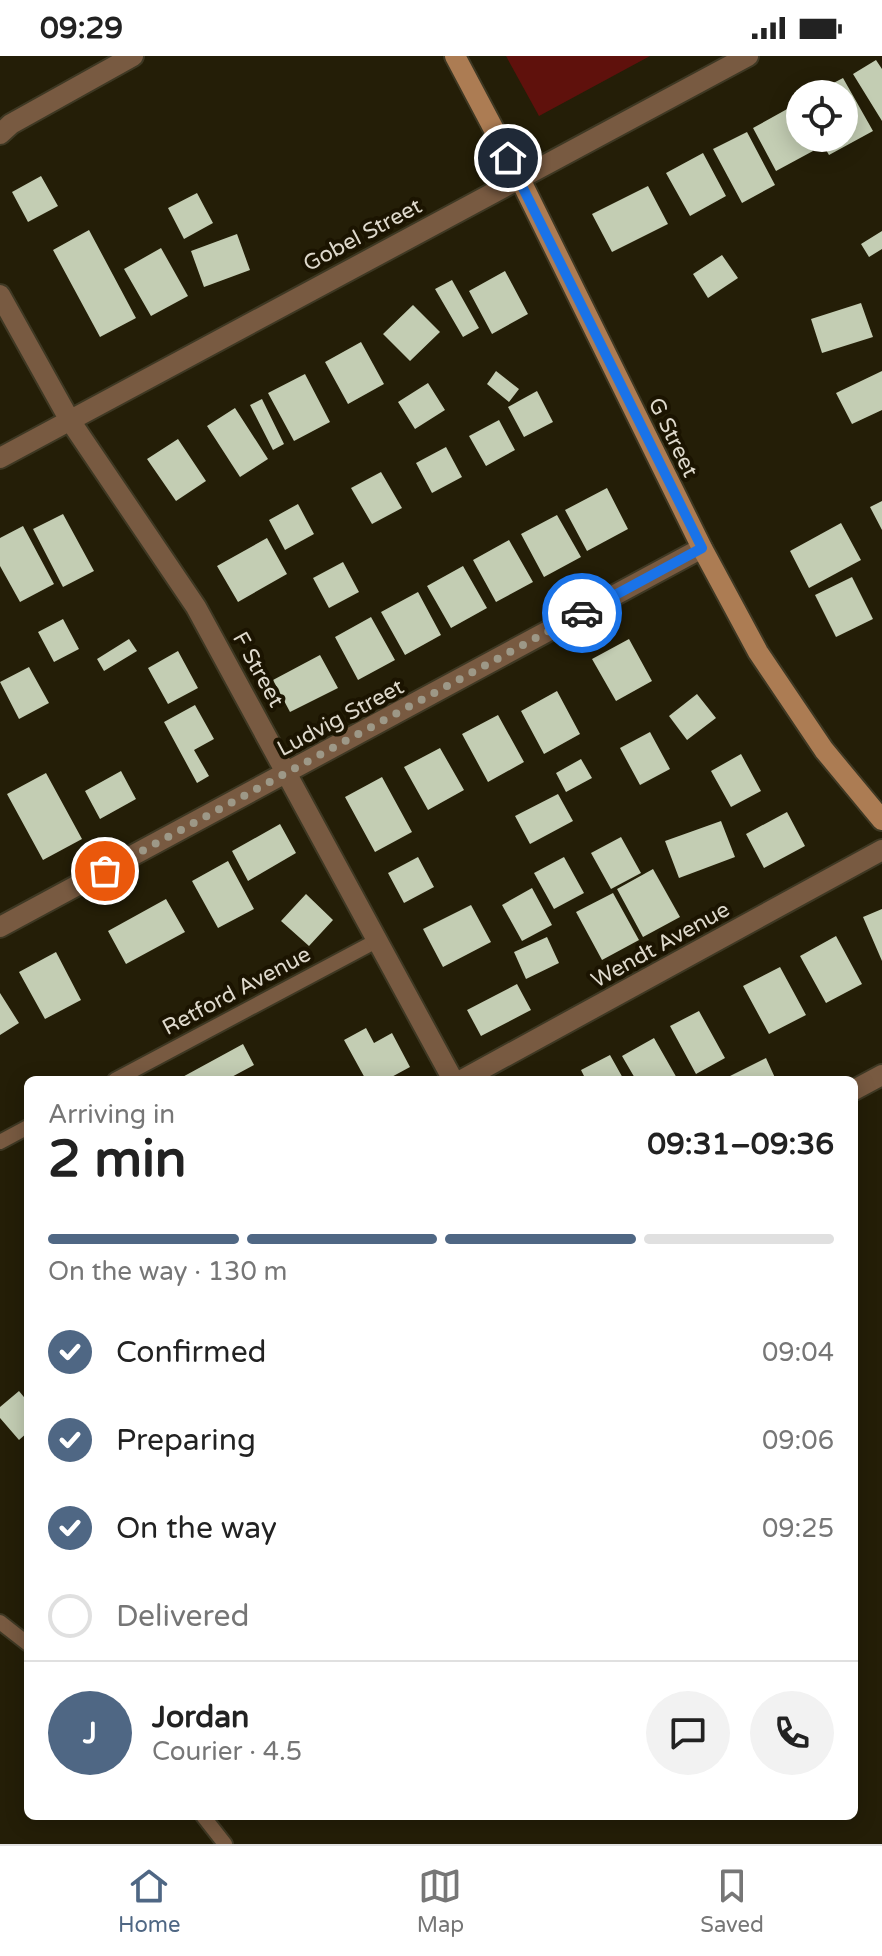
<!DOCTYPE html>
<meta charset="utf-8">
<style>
:root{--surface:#fff;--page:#f2f2f2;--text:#222;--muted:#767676;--line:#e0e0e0;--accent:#4f6784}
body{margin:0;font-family:"Varela Round",sans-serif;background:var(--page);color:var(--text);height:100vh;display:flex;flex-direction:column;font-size:30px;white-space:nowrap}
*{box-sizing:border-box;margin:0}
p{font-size:26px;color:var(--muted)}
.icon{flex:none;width:44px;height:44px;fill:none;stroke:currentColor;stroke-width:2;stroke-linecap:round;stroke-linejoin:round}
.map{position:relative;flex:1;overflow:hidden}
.sheet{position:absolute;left:24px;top:1020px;width:834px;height:744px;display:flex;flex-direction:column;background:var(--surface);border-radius:12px;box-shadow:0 4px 20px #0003}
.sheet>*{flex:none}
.controls{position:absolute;left:786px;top:24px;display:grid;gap:16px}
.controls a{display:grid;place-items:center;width:72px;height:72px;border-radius:50%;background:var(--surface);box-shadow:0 4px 20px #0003;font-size:40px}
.pin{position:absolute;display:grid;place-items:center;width:68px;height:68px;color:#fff;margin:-34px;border:4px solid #fff;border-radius:50%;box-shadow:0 2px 8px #0007}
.courier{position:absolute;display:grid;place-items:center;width:80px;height:80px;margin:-40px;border:6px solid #1a73e8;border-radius:50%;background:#fff;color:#222;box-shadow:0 2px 10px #0007}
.summary em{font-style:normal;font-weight:700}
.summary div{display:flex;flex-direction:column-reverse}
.summary{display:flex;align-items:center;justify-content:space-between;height:136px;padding:0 24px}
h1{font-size:52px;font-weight:700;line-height:60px}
.bar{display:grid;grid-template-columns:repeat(4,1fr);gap:12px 8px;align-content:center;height:96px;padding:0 24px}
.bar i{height:10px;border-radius:6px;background:var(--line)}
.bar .selected{background:var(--accent)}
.bar p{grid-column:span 4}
.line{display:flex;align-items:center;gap:20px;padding:0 24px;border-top:2px solid var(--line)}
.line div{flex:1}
.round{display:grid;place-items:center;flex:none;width:84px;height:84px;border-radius:42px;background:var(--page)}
ol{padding:0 24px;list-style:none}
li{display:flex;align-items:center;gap:24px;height:88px}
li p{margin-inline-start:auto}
li .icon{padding:8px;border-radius:50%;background:var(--accent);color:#fff;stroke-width:4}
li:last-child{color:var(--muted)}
li i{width:44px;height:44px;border:4px solid var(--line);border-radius:50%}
.status{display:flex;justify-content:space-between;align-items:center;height:56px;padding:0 40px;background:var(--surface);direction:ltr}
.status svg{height:22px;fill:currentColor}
.tab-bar{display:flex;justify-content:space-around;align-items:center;height:112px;border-top:2px solid var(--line);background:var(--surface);font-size:22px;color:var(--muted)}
.tab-bar a{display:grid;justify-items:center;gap:4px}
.tab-bar .selected{color:var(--accent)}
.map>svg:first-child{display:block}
.green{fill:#5f110c}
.building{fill:#c3cdb3}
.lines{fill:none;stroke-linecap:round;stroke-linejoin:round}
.lane-casing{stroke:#3e3823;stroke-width:18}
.street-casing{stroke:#3e3823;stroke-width:24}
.secondary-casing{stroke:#3e3823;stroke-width:24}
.lane{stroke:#785a41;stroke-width:14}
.street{stroke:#785a41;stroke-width:20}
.secondary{stroke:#ac7c53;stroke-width:20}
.done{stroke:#9d9887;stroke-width:8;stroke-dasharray:0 14.4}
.route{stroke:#1a73e8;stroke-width:10}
.labels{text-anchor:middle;stroke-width:8;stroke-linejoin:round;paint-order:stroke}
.street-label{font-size:22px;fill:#ded9cc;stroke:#1b1401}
</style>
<div class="status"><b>09:29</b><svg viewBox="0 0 49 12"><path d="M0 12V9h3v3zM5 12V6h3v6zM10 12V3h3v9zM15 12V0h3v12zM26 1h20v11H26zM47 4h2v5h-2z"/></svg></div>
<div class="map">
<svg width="882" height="1788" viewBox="0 0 882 1788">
<rect width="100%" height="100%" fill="#241e07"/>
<path class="green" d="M 506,0 L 650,0 L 539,60 Z"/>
<path class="building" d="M 876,4 L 882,13 L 882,65 L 853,18 Z
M 843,22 L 873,75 L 829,99 L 819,82 L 844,82 L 844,38 L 800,38 L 800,48 L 794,37 L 815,25 L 820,34 Z
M 789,52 L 800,72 L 800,82 L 806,82 L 813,95 L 776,115 L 753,72 Z
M 747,76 L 775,129 L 742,147 L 713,93 Z
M 703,97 L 726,140 L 690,160 L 666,117 Z
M 41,120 L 58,150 L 28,166 L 12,136 Z
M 648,130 L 668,168 L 612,196 L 592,158 Z
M 197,137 L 213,167 L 184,183 L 168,152 Z
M 89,174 L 136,262 L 100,281 L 53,194 Z
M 882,175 L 882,193 L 869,201 L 861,188 Z
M 237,178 L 250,214 L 204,231 L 191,195 Z
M 161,192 L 188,240 L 151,260 L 124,213 Z
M 722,199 L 738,222 L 708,242 L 693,218 Z
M 505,215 L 528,258 L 492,278 L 469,235 Z
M 452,224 L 479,272 L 463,281 L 435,233 Z
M 861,247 L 873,281 L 822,297 L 811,263 Z
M 413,249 L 440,276 L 410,305 L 383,278 Z
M 361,286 L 384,328 L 348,348 L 325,306 Z
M 496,315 L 519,333 L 509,346 L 487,328 Z
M 882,315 L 882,354 L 852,368 L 836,337 Z
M 305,318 L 330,366 L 294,385 L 268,337 Z
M 428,327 L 445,354 L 415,373 L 398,346 Z
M 537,335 L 553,366 L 524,381 L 508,351 Z
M 262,343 L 284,388 L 273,394 L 250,349 Z
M 235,352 L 268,403 L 240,421 L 207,370 Z
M 499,364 L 515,394 L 486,410 L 469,380 Z
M 178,383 L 206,425 L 176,445 L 147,403 Z
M 446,391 L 462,421 L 432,437 L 416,407 Z
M 381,416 L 402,452 L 372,468 L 351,432 Z
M 607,432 L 628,473 L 587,495 L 565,454 Z
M 882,445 L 882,474 L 870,451 Z
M 298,448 L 314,478 L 285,494 L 269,464 Z
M 63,458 L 94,515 L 63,531 L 33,473 Z
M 557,459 L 581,501 L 544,521 L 521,478 Z
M 841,467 L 861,504 L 809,532 L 790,495 Z
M 23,470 L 54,528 L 20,546 L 0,510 L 0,482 Z
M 267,482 L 287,518 L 238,546 L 217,510 Z
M 509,484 L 533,526 L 496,546 L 473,504 Z
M 343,506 L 359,536 L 329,552 L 313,522 Z
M 463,510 L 487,552 L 451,572 L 427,530 Z
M 852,521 L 873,563 L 836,581 L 815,539 Z
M 418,536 L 441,579 L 405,599 L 381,556 Z
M 371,561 L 395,604 L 358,624 L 335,581 Z
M 63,563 L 79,593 L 54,606 L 38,576 Z
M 129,583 L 137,595 L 104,615 L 97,603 Z
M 629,583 L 652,625 L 616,645 L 592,603 Z
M 178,595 L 198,632 L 168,648 L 148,612 Z
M 320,599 L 338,632 L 290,656 L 273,624 Z
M 29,611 L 49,647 L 19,663 L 0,626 Z
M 557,635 L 580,678 L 544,698 L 521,655 Z
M 697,638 L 716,662 L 687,684 L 669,660 Z
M 195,649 L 214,683 L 194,694 L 209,720 L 197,727 L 164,666 Z
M 498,659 L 524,706 L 488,726 L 462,678 Z
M 650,676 L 670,713 L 640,729 L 620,692 Z
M 440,692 L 464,734 L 428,754 L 404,711 Z
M 741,698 L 761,735 L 731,751 L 711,715 Z
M 581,703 L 592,722 L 566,736 L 556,717 Z
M 121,715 L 136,743 L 100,763 L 85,735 Z
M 46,717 L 82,783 L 43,804 L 7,738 Z
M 382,721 L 412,776 L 375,796 L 345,741 Z
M 558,738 L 573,765 L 530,788 L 515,760 Z
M 787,756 L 805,790 L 764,812 L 746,778 Z
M 721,765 L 735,801 L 679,822 L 665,785 Z
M 280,768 L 296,797 L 248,825 L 232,795 Z
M 621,781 L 641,817 L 611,833 L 591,797 Z
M 418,801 L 434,831 L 404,847 L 388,817 Z
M 564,801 L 584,837 L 554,853 L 534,817 Z
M 228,805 L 254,853 L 218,872 L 192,825 Z
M 653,813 L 680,861 L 643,881 L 617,833 Z
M 532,832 L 552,869 L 522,885 L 502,849 Z
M 613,837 L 639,884 L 602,904 L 576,856 Z
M 306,838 L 333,864 L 309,890 L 281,865 Z
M 166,843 L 185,876 L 126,908 L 108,875 Z
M 471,849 L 491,886 L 443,911 L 423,873 Z
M 882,853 L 882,905 L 863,861 Z
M 836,880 L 862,928 L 826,947 L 800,900 Z
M 547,881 L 559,907 L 526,923 L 514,896 Z
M 56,896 L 81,944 L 45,963 L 19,916 Z
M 780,911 L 806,959 L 769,978 L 743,930 Z
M 517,928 L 531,954 L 481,980 L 467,954 Z
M 0,937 L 19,967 L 0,979 Z
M 699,955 L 725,1002 L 696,1018 L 670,970 Z
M 366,972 L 374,987 L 392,977 L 410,1011 L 386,1024 L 366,1024 L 344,984 Z
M 654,982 L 678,1024 L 636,1024 L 622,1000 Z
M 243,988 L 254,1009 L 226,1024 L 177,1024 Z
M 610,999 L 624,1024 L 586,1024 L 581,1014 Z
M 766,1002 L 776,1024 L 730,1024 L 728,1021 Z
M 19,1335 L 28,1346 L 28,1376 L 19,1384 L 0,1362 L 0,1351 Z"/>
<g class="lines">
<g class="lane-casing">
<path id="lane" d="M 115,1024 L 378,884
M 0,1086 L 28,1071
M 0,1566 L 28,1588
M 203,1760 L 225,1788"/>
</g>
<g class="street-casing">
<path id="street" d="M 0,78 L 11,68 L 133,0
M 0,239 L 69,363 L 196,551 L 453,1024
M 0,402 L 748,0
M 0,871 L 702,492
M 462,1024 L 882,794
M 854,1034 L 882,1019"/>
</g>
<g class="secondary-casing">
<path id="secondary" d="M 455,0 L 519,121 L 702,492 L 758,596 L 824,694 L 882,764"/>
</g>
<use href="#lane" class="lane"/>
<use href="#street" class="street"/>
<use href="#secondary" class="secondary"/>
</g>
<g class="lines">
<path class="done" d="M 105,815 L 582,557"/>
<path class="route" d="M 508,102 L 702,492 L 582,557"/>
</g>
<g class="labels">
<g class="street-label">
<text transform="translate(362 178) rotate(-28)" y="8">Gobel Street</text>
<text transform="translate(674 381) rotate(64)" y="8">G Street</text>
<text transform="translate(259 613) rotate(61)" y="8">F Street</text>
<text transform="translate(340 661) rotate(-28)" y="8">Ludvig Street</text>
<text transform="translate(660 888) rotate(-29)" y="8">Wendt Avenue</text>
<text transform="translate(236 934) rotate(-28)" y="8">Retford Avenue</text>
</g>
</g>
</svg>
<div class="controls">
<a><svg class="icon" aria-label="locate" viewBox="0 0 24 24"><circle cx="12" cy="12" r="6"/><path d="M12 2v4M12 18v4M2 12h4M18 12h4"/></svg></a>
</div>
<div class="pin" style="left:105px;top:815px;background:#ea580c"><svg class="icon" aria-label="bag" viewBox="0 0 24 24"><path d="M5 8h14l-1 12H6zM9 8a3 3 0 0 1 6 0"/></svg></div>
<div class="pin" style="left:508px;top:102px;background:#1f2937"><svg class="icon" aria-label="home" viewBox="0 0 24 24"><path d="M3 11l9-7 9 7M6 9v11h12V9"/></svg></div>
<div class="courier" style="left:582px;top:557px"><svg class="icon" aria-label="car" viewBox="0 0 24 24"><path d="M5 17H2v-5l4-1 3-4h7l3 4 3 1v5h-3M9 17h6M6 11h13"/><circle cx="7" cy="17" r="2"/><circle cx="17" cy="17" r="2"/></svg></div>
<section class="sheet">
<div class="summary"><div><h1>2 min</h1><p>Arriving in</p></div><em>09:31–09:36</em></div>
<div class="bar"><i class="selected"></i><i class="selected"></i><i class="selected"></i><i></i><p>On the way · 130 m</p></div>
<ol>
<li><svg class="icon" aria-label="check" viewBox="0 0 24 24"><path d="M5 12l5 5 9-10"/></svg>Confirmed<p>09:04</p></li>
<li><svg class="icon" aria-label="check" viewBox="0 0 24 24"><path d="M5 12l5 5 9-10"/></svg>Preparing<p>09:06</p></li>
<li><svg class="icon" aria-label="check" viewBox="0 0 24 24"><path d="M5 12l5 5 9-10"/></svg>On the way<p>09:25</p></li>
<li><i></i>Delivered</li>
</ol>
<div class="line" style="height:144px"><b class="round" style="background:var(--accent);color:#fff">J</b><div><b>Jordan</b><p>Courier · 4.5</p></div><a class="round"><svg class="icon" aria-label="chat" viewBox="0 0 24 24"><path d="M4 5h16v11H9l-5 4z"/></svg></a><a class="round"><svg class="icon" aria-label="phone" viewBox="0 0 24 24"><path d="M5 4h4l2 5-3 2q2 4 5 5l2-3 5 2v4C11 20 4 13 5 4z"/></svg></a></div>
</section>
</div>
<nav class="tab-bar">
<a class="selected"><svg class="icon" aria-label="home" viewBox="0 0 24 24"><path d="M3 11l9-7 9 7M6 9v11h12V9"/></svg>Home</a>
<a><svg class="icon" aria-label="map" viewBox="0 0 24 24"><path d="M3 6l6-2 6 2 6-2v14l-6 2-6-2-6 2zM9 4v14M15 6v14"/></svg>Map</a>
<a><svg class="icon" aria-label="saved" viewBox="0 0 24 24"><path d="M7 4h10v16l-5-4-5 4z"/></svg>Saved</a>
</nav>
